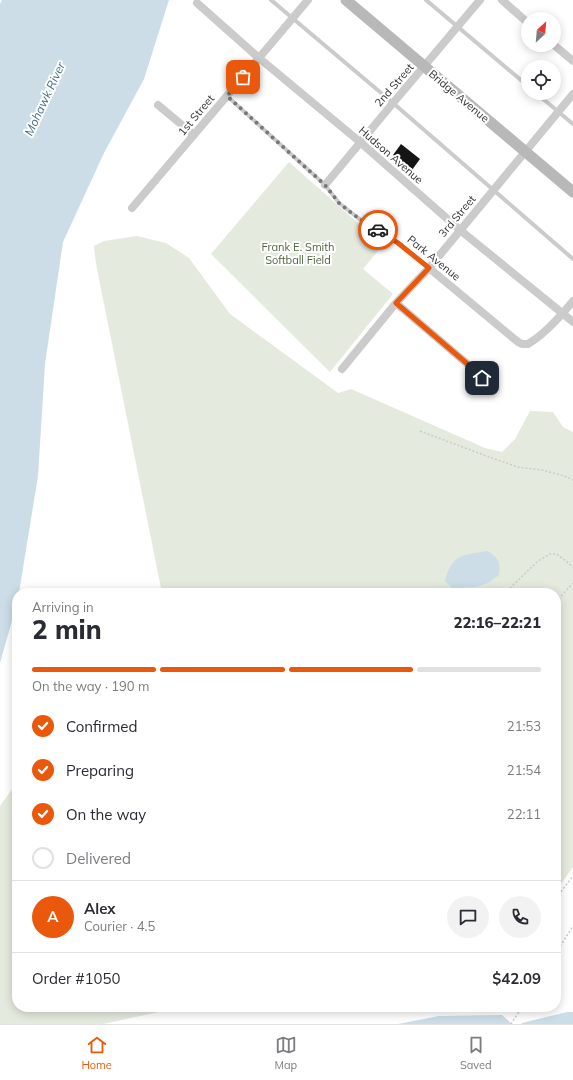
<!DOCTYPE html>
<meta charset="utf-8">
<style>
:root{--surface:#fff;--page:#f2f2f3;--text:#2b2b33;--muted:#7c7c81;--line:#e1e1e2;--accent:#ea580c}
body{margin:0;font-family:Mulish,sans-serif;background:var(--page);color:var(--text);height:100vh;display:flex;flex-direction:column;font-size:15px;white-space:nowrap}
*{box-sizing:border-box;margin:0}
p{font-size:13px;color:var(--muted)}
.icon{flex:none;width:22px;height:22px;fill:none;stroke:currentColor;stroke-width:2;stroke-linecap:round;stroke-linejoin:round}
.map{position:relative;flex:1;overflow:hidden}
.drawer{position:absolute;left:12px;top:588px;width:549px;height:424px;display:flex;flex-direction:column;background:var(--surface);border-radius:16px;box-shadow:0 2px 10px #0003}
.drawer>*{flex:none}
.needle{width:26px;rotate:26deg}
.fabs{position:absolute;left:521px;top:12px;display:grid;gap:8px}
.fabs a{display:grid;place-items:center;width:40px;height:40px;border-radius:50%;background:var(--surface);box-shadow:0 2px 10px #0003;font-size:20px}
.pin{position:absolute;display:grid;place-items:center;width:34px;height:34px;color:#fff;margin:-17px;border-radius:8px;box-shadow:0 2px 6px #0006}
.courier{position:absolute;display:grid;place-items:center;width:40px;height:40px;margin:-20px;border:3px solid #ea580c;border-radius:50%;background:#fff;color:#222;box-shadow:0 1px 5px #0007}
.summary em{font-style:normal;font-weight:800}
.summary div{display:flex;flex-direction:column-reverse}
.summary{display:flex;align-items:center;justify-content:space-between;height:68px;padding:0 20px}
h1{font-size:26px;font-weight:800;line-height:30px}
.bar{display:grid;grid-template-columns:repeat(4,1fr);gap:6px 4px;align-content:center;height:48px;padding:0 20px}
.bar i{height:5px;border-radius:3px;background:var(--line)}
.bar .current{background:var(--accent)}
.bar p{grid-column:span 4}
.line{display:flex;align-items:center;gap:10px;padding:0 20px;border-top:1px solid var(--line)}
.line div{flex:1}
.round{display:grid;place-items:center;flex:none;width:42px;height:42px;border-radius:21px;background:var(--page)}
ol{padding:0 20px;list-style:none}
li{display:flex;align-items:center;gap:12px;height:44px}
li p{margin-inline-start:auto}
li .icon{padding:4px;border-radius:50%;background:var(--accent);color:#fff;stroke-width:4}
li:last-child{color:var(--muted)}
li i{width:22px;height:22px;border:2px solid var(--line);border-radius:50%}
.dock{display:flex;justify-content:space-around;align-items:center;height:56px;border-top:1px solid var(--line);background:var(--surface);font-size:11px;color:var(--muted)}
.dock a{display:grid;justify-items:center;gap:2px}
.dock .current{color:var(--accent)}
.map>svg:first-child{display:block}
.green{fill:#e4eade}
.water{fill:#ccdde8}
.building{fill:#151515}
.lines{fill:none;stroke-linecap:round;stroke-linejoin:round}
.path{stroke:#cbcbcb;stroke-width:1.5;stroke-dasharray:2 2;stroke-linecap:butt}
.lane{stroke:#cbcbcb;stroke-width:4}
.street{stroke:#cbcbcb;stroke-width:8}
.secondary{stroke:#b8b8b8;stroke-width:11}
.done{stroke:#777;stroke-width:4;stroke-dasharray:0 7.2}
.route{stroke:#ea580c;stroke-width:5}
.labels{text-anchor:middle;stroke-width:4;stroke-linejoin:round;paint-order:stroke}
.street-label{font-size:11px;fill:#2e2e2e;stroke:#fff}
.park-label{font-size:11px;fill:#516640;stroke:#fff}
.water-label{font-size:12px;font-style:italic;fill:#446d88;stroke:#fff}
</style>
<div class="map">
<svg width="573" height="1024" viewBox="0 0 573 1024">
<rect width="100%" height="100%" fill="#fff"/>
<path class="green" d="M 289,162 L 366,230 L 386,241 L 363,269 L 393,294 L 330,372 L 211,254 Z
M 137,236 L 166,243 L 189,258 L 230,314 L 338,393 L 351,389 L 485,448 L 502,452 L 515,439 L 530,411 L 553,412 L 563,427 L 573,432 L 573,867 L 556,891 L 556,593 L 162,593 L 96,264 L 94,246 L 104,241 Z
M 17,782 L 17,1007 L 187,1007 L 168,1010 L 103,1024 L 0,1024 L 0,806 Z"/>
<path class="water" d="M 2,0 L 169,0 L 144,79 L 104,153 L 63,242 L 45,364 L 38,476 L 19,593 L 17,593 L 17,603 L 0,663 L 0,4 Z
M 488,551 C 498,558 501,562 499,575 L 488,583 L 475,587 L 452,588 L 445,581 C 447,573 450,564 457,559 C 463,554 480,552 488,551 Z
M 567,1012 L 573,1012 L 573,1024 L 521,1024 L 522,1023 Z
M 502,1015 L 512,1024 L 398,1024 L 439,1016 Z"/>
<path class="building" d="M 401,144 L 420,159 L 412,170 L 393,155 Z"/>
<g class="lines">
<path class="path" d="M 420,431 L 489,457 L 518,467 L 542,470 L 564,476 L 573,480
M 499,593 L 510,588 L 538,561 L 550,554 L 557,554 L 573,567
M 556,602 L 573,583
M 556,898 L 573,876
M 556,953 L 573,926
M 511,1024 L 522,1007"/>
<path class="lane" d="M 271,0 L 393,103 L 573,259
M 426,0 L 528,86
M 536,93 L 573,124
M 227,96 L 325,185 L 339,203 L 358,218 L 398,243 L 429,268"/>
<path class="street" d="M 502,0 L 528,23
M 197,3 L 259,58 L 360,142 L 460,230 L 573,322
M 554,45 L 573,61
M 158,105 L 194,135
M 325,185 L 393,103 L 480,0
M 132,208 L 308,0
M 429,268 L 518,342 L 522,344 L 528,344 C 545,334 560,317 573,301
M 396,303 L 471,367 L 482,378
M 342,369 L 396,303 L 429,268 L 573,94"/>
<path class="secondary" d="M 346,0 L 573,192"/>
</g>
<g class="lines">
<path class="done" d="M 243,77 L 227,96 L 325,185 L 339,203 L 358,218 L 378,230"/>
<path class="route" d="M 378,230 L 398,243 L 429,268 L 396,303 L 471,367 L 482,378"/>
</g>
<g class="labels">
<g class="street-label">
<text transform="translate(394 85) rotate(-49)" y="4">2nd Street</text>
<text transform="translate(459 96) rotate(40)" y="4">Bridge Avenue</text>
<text transform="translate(196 115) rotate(-50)" y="4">1st Street</text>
<text transform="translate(391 155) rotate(41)" y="4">Hudson Avenue</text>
<text transform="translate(457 216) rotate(-50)" y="4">3rd Street</text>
<text transform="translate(434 258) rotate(39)" y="4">Park Avenue</text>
</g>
<g class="park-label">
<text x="298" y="251">Frank E. Smith<tspan x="298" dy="13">Softball Field</tspan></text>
</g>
<g class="water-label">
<text transform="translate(45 99) rotate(-65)" y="4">Mohawk River</text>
</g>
</g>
</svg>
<div class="fabs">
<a><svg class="needle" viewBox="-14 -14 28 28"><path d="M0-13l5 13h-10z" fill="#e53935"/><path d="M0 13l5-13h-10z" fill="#7c7c81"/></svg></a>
<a><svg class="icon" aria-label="locate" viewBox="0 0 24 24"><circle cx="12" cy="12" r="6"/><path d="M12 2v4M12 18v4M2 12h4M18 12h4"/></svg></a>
</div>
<div class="pin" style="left:243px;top:77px;background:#ea580c"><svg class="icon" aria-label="bag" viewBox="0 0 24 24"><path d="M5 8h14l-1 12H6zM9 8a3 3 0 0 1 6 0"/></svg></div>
<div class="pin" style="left:482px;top:378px;background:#1f2937"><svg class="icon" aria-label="home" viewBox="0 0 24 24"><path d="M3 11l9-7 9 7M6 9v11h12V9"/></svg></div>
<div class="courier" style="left:378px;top:230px"><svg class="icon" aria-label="car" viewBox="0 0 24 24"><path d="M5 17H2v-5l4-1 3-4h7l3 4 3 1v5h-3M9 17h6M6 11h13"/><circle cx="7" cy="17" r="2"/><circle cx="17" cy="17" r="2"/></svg></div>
<section class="drawer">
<div class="summary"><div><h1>2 min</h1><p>Arriving in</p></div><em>22:16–22:21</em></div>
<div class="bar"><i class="current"></i><i class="current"></i><i class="current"></i><i></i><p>On the way · 190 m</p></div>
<ol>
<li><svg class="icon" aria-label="check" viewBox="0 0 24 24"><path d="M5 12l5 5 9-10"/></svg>Confirmed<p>21:53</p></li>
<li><svg class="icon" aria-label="check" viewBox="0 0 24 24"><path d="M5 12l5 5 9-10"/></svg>Preparing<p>21:54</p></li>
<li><svg class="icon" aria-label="check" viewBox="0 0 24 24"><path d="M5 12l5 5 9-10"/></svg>On the way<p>22:11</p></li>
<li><i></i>Delivered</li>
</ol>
<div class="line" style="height:72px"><b class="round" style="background:var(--accent);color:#fff">A</b><div><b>Alex</b><p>Courier · 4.5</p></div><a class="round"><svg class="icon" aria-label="chat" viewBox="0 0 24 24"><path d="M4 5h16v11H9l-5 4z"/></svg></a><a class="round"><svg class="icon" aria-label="phone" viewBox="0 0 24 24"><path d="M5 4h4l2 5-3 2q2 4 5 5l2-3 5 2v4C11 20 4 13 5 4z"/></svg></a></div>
<div class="line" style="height:52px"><div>Order #1050</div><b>$42.09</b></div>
</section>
</div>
<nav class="dock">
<a class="current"><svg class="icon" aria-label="home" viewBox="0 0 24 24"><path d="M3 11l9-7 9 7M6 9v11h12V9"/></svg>Home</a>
<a><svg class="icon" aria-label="map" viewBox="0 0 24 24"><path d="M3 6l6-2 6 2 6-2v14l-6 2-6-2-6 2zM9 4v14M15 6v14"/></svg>Map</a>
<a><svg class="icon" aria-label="saved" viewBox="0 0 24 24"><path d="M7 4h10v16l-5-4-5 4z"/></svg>Saved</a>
</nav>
